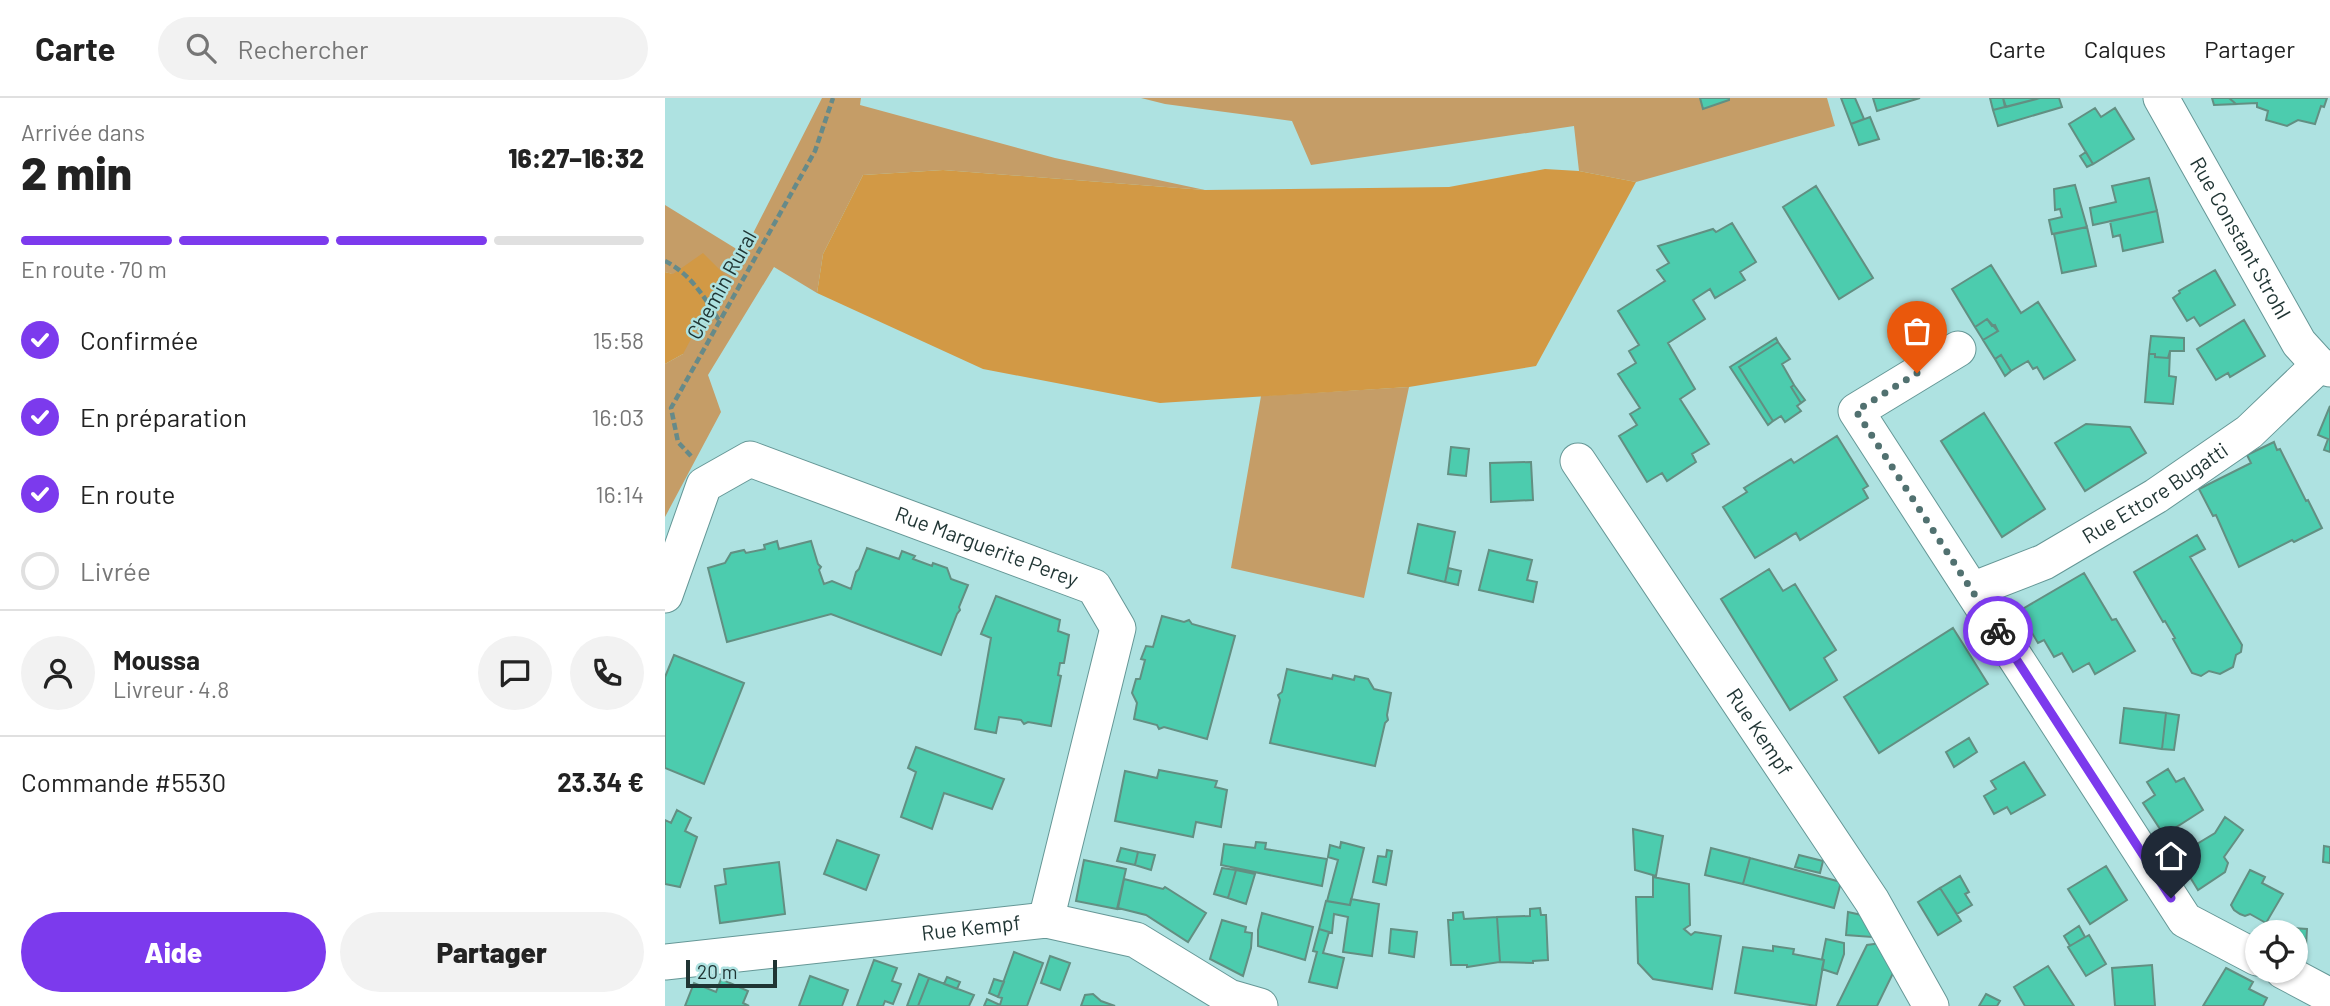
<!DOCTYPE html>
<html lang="fr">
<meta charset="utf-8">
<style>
:root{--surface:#fff;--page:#f2f2f2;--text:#222;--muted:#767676;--line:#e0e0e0;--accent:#7c3aed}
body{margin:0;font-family:Barlow,sans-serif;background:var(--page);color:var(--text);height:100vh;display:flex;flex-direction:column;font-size:26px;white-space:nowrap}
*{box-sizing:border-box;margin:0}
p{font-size:23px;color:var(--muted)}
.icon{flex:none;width:38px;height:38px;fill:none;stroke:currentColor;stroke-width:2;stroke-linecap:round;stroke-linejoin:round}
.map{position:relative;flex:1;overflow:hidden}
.details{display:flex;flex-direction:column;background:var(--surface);width:665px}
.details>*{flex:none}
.fabs{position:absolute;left:1580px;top:822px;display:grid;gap:14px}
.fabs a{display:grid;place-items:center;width:63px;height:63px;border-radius:50%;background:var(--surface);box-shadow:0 2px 5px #0004;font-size:35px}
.scale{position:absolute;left:21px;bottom:18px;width:91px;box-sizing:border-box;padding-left:7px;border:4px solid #1f3433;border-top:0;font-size:19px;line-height:24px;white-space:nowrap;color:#1f3433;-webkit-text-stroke:5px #aee2e1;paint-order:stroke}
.pin{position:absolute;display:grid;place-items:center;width:60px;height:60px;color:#fff;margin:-72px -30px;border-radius:50% 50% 50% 0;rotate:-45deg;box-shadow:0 0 7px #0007}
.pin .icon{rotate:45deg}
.courier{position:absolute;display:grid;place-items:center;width:70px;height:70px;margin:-35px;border:5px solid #7c3aed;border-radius:50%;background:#fff;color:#222;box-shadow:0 2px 9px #0007}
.headline em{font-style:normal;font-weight:800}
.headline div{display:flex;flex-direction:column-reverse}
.headline{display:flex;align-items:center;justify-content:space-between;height:119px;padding:0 21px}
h1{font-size:46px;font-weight:800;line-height:52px}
.bar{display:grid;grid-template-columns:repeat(4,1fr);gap:10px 7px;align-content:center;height:84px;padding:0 21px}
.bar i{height:9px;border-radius:5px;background:var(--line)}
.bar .on{background:var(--accent)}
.bar p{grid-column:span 4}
.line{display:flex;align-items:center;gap:18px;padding:0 21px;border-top:2px solid var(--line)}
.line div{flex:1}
.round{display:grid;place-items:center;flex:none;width:74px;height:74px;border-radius:37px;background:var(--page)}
ol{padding:0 21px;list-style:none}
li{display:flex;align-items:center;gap:21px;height:77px}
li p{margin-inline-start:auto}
li .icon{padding:7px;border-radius:50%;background:var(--accent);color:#fff;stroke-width:4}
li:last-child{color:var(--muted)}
li i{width:38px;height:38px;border:4px solid var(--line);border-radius:50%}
.primary-button{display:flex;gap:14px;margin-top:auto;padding:14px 21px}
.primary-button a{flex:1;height:80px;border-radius:42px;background:var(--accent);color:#fff;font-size:28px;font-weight:800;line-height:80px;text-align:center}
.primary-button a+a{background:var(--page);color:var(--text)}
header{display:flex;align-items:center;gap:42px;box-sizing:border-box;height:98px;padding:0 35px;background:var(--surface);border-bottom:2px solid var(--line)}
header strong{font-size:33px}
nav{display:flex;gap:38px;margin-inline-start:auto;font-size:24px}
.search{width:490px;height:63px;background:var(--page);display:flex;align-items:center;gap:18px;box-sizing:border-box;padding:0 24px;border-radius:38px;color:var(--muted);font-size:26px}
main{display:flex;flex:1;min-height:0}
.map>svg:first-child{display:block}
.green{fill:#c59d67}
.forest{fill:#d29945}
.building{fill:#4cccae;stroke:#628f82;stroke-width:2}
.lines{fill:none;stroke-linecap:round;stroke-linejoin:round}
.minor-casing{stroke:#659796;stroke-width:37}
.path{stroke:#668a89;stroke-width:4.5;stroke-dasharray:7 3.5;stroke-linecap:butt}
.minor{stroke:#fff;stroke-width:35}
.done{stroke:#517170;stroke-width:7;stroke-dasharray:0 12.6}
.route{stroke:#7c3aed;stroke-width:9}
.labels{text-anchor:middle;stroke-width:5;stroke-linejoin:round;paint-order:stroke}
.street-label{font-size:21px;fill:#1f3433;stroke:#aee2e1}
</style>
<header>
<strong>Carte</strong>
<div class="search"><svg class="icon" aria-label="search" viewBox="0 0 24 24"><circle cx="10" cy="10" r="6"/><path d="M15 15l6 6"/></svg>Rechercher</div>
<nav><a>Carte</a><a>Calques</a><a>Partager</a></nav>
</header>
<main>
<section class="details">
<div class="headline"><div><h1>2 min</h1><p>Arrivée dans</p></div><em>16:27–16:32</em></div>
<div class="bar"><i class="on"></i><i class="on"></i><i class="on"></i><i></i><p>En route · 70 m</p></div>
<ol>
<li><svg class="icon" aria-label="check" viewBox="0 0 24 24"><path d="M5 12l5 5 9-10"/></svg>Confirmée<p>15:58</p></li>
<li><svg class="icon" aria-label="check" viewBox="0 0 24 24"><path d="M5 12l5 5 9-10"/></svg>En préparation<p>16:03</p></li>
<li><svg class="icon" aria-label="check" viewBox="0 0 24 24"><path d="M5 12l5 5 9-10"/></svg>En route<p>16:14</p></li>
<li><i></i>Livrée</li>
</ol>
<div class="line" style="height:126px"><a class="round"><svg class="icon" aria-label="person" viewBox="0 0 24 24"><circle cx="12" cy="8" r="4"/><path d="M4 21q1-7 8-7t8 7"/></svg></a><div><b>Moussa</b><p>Livreur · 4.8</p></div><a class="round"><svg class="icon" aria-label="chat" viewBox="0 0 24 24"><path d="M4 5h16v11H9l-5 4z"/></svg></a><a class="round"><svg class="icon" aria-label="phone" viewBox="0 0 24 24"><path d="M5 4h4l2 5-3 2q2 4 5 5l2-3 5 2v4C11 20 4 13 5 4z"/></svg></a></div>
<div class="line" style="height:91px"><div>Commande #5530</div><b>23.34 €</b></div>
<div class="primary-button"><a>Aide</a><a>Partager</a></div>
</section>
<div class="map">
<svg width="1665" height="908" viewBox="0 0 1665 908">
<rect width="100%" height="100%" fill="#aee2e1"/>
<path class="green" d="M 157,0 L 196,0 L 195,7 L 390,60 L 540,92 L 278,72 L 198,77 L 158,156 L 152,195 L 109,169 L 43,277 L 56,314 L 0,419 L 0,266 L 18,256 L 7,176 L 0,174 L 0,107 L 78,155 Z
M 476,0 L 1162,0 L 1170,28 L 971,84 L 914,73 L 909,28 L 646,67 L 627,23 L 500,6 Z
M 744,289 L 699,500 L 566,470 L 596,298 Z"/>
<path class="forest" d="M 880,71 L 914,73 L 971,84 L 871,268 L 744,289 L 495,305 L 318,271 L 152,195 L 158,156 L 198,77 L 278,72 L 540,92 L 784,89 Z
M 38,155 L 60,177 L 18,256 L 0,266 L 0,174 L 8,176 Z"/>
<path class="building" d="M 1035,0 L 1064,0 L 1064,2 L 1038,11 Z
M 1176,0 L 1190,0 L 1199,21 L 1186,26 Z
M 1208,0 L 1255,0 L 1212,13 Z
M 1325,0 L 1338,0 L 1340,9 L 1328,12 Z
M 1338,0 L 1372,0 L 1372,1 L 1341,9 Z
M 1394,0 L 1397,9 L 1333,28 L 1328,12 L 1375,0 Z
M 1547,0 L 1564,0 L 1571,6 L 1549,7 Z
M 1564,0 L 1662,0 L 1659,9 L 1656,8 L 1650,26 L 1633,22 L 1622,28 L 1601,22 L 1603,13 L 1592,9 L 1592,5 L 1571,6 Z
M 1430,10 L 1436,19 L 1450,10 L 1469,41 L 1428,66 L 1404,26 Z
M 1205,19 L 1214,41 L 1194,47 L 1186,26 Z
M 1421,54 L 1428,66 L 1422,69 L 1415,58 Z
M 1484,80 L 1492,113 L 1428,127 L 1425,110 L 1451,104 L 1447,88 Z
M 1410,87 L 1422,129 L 1387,136 L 1384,122 L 1397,119 L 1395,111 L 1390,112 L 1389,91 Z
M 1151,88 L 1208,180 L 1174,201 L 1118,109 Z
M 1492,113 L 1498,144 L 1458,153 L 1455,137 L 1448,139 L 1445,123 Z
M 1067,125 L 1091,164 L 1075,174 L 1080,182 L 1050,200 L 1045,191 L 1028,202 L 1040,221 L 1003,245 L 1030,291 L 1015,301 L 1044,346 L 1027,356 L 1031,364 L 1002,383 L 997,375 L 982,384 L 954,338 L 972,327 L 965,316 L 975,310 L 953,276 L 971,265 L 964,253 L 974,247 L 953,213 L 1000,183 L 992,172 L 1004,165 L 993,148 L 1048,131 L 1051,134 Z
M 1422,129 L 1431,168 L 1397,175 L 1389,136 Z
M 1326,167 L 1356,215 L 1373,204 L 1410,262 L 1379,281 L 1372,269 L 1368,271 L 1363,263 L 1346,273 L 1336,257 L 1330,261 L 1318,242 L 1333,233 L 1330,227 L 1327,228 L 1322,221 L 1310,229 L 1287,191 Z
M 1550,172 L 1570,207 L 1535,228 L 1529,219 L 1522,223 L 1508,200 L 1515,195 L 1514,193 Z
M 1322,221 L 1333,233 L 1318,242 L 1310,229 Z
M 1579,222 L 1600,258 L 1565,279 L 1563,275 L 1551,282 L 1532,251 Z
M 1486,238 L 1519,240 L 1519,253 L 1505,253 L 1503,260 L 1490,259 L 1490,256 L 1484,256 Z
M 1111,240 L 1113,244 L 1074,269 L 1108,323 L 1103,327 L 1065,269 Z
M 1113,244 L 1125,261 L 1117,266 L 1129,287 L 1126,289 L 1136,305 L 1132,308 L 1136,313 L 1120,324 L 1116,318 L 1108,323 L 1074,269 Z
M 1505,253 L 1504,278 L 1511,279 L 1508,306 L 1480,304 L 1484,256 L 1490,256 L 1490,259 L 1503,260 Z
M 1336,257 L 1346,273 L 1340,278 L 1330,261 Z
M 1129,287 L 1140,302 L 1136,305 L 1126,289 Z
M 1665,308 L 1665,354 L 1659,352 L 1663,341 L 1653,337 Z
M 1319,315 L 1380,411 L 1337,439 L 1276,343 Z
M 1421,326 L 1465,329 L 1481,355 L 1420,393 L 1390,345 Z
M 1172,338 L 1203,388 L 1198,391 L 1203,400 L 1135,442 L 1131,435 L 1090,460 L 1058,409 L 1082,394 L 1079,390 L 1126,361 L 1129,365 Z
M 1609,344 L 1612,352 L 1615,351 L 1641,403 L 1643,402 L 1657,430 L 1629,444 L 1627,442 L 1574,469 L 1551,417 L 1548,418 L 1534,391 L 1586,365 L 1582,357 Z
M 786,349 L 804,351 L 801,378 L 783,376 Z
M 866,364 L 868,402 L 826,404 L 825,365 Z
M 753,426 L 790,434 L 780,484 L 743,475 Z
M 1532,437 L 1540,451 L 1525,459 L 1577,547 L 1576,554 L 1571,557 L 1568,569 L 1555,576 L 1544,573 L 1536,578 L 1527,575 L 1508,541 L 1510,540 L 1500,523 L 1498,524 L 1469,474 Z
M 112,443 L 114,451 L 146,443 L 153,466 L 156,469 L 154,472 L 159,486 L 167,483 L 186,491 L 191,474 L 194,471 L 202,450 L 234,461 L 237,453 L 250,458 L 248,461 L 267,468 L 268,465 L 282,470 L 286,481 L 303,487 L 294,509 L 295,512 L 292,516 L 276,557 L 166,516 L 62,544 L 43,470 L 60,465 L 66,455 L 79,452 L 81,455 L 100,451 L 99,447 Z
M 824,452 L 867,462 L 862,482 L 872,484 L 868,504 L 814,492 Z
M 783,470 L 796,473 L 793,487 L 780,484 Z
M 1104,471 L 1118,493 L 1130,486 L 1171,552 L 1159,560 L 1172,582 L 1125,612 L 1056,501 Z
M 1419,475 L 1447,522 L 1451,521 L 1470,553 L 1430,576 L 1424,565 L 1408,574 L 1397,555 L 1389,559 L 1379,542 L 1373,545 L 1354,513 Z
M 331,498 L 395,522 L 393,533 L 404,537 L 399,565 L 395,565 L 393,577 L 396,578 L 386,628 L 363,624 L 359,626 L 356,622 L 334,619 L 331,635 L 310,631 L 326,540 L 316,536 Z
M 497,518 L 519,524 L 524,522 L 527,526 L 570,538 L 542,641 L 499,629 L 494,631 L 492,627 L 469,621 L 472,605 L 467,595 L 471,581 L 475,581 L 480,562 L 476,561 L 481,548 L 488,549 Z
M 1288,530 L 1323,586 L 1214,655 L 1179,599 Z
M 9,557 L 79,585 L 39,686 L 0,670 L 0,579 Z
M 622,571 L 667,581 L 668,577 L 689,582 L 690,578 L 703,581 L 709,591 L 726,595 L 722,617 L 723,622 L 720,625 L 710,668 L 605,645 L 615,602 L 613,597 L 617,594 Z
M 1459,610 L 1501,615 L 1497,651 L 1455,645 Z
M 1501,615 L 1514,617 L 1509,652 L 1497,651 Z
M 1304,640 L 1312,654 L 1289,669 L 1281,654 Z
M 251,649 L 339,681 L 327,711 L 279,695 L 267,731 L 236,719 L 251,674 L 243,670 Z
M 1359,664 L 1380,697 L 1346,716 L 1342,709 L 1329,716 L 1319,698 L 1331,691 L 1326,683 Z
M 1503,671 L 1511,684 L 1519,680 L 1538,712 L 1499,737 L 1478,705 L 1490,697 L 1482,684 Z
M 494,672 L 552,683 L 550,689 L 562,692 L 556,729 L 531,724 L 528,739 L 450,723 L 460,673 L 492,680 Z
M 12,712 L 26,720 L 20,733 L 32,739 L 15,789 L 0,786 L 0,722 L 6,725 Z
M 1560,719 L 1578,732 L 1559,759 L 1563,765 L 1560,774 L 1533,792 L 1512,758 L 1550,735 Z
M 968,731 L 998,738 L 991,778 L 970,772 Z
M 172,742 L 214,757 L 201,792 L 159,776 Z
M 591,744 L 601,745 L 600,751 L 662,761 L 657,788 L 556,767 L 559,746 L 590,750 Z
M 676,744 L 699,750 L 685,807 L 662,803 L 673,762 L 663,759 L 665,747 L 675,750 Z
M 1659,748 L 1665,749 L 1665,765 L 1658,764 Z
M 456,750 L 473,754 L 470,767 L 452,763 Z
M 1046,750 L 1085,760 L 1078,786 L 1040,777 Z
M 722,752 L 727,753 L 721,787 L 708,784 L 713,758 L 721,759 Z
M 473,754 L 490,757 L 486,772 L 470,767 Z
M 1134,757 L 1158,763 L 1155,775 L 1130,769 Z
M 1085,760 L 1176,784 L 1169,810 L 1078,786 Z
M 419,762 L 461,771 L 452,811 L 411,803 Z
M 114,764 L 120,816 L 55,825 L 50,788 L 61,786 L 59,771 Z
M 1441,768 L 1462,802 L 1425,826 L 1403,791 Z
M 557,770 L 571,772 L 563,800 L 549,796 Z
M 571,772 L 590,776 L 581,806 L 563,800 Z
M 1585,772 L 1600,779 L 1597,785 L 1618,796 L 1601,825 L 1585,816 L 1580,818 L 1575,816 L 1569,812 L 1566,807 Z
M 1295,778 L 1304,794 L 1300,796 L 1307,807 L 1292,816 L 1275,790 Z
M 988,779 L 1024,786 L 1025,827 L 1019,831 L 1026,837 L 1030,834 L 1056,838 L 1047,891 L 988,881 L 973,865 L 971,799 L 988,799 Z
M 459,781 L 498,791 L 500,789 L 541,815 L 523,844 L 481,817 L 453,810 Z
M 1275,790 L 1296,823 L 1273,837 L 1253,804 Z
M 686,801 L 714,806 L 707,858 L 678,854 L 683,819 L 669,816 L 667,835 L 654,831 L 661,803 L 685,807 Z
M 875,810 L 876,817 L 881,817 L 883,862 L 868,863 L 868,865 L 835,864 L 832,819 L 865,818 L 865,811 Z
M 798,814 L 799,821 L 832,819 L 835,864 L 802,869 L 802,867 L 786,867 L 783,822 L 788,822 L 788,815 Z
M 1183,814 L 1201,818 L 1207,829 L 1207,839 L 1181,837 Z
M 597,815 L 648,829 L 640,862 L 593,848 L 593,832 Z
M 557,822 L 581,829 L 580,834 L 587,835 L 586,850 L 578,878 L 545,861 Z
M 1414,828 L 1420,839 L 1405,848 L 1399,838 Z
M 1627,830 L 1642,831 L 1640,865 L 1631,861 L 1631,835 L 1626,835 Z
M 654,831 L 664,834 L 658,855 L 679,860 L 672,890 L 644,884 L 652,854 L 648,853 Z
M 726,831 L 752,834 L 749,859 L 724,855 Z
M 1424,837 L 1441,866 L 1421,878 L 1403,849 Z
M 1161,841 L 1179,845 L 1179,856 L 1172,876 L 1157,871 L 1159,862 L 1157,861 Z
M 1216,845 L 1230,871 L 1212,908 L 1172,908 L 1202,847 Z
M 1108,848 L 1129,851 L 1128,856 L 1159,862 L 1151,908 L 1070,895 L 1078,849 L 1108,853 Z
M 349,854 L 378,865 L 362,908 L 319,908 L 322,901 L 335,907 L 337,900 L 333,899 Z
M 385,858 L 405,865 L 395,892 L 376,885 Z
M 209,862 L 232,870 L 227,883 L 236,886 L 228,906 L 220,903 L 218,908 L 192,908 Z
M 1487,867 L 1490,908 L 1450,908 L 1447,870 Z
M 1383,868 L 1409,908 L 1360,908 L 1349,889 Z
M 1561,870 L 1588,884 L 1584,891 L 1602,900 L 1598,908 L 1538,908 Z
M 254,876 L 264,880 L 253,908 L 242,908 Z
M 145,878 L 183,892 L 177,908 L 134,908 Z
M 282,879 L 295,884 L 292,891 L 279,886 Z
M 264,880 L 309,897 L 304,908 L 253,908 Z
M 56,881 L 83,893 L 78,905 L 84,908 L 20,908 L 29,885 L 51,894 Z
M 329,881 L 339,884 L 333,899 L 324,895 Z
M 428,896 L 436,903 L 450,908 L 416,908 L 420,897 Z
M 1321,896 L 1335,903 L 1332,908 L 1314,908 Z"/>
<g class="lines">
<g class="minor-casing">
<g id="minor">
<path id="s1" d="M 1496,0 L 1634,245 L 1654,267 L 1665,271"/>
<path d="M 1293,251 L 1191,313 L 1520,822 L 1592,860"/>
<path id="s2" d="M 913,363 L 1207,803 L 1266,908"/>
<path id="s3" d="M 1307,492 L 1379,464 L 1491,398 L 1584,334 L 1654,267"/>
<path id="s4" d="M 0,497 L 39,387 L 85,361 L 429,489 L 453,530 L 381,822"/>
<path id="s5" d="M 0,864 L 381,822 L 471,842 L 564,899 L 595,908"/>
<path d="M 1618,873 L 1665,898"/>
</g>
</g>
<path class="path" d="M 0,163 C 26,176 40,200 55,224
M 26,358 L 13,344 L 6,310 L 150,53 L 168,0"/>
<use href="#minor" class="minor"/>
</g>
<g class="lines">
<path class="done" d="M 1252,275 L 1191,313 L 1333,533"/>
<path class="route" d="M 1333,533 L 1506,800"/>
</g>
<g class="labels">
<g class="street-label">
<text dy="7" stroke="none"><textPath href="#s1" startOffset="161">Rue Constant Strohl</textPath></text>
<text transform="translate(57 187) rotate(-61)" y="7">Chemin Rural</text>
<text dy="7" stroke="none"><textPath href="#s3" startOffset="208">Rue Ettore Bugatti</textPath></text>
<text dy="7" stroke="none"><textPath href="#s4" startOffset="422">Rue Marguerite Perey</textPath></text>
<text dy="7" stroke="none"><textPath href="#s2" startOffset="326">Rue Kempf</textPath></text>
<text dy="7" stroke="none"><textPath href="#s5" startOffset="308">Rue Kempf</textPath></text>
</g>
</g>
</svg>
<div class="fabs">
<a><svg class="icon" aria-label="locate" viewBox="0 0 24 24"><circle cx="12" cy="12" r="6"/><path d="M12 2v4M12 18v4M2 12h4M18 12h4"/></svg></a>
</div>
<div class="scale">20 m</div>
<div class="pin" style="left:1252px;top:275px;background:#ea580c"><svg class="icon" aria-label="bag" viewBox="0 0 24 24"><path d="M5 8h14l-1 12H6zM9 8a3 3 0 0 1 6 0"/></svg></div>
<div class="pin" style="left:1506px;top:800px;background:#1f2937"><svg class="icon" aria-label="home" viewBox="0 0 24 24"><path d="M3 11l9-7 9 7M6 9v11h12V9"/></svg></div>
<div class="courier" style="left:1333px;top:533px"><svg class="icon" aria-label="bike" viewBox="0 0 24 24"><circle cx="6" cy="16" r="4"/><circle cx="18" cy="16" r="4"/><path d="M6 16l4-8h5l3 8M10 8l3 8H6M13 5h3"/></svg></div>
</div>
</main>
